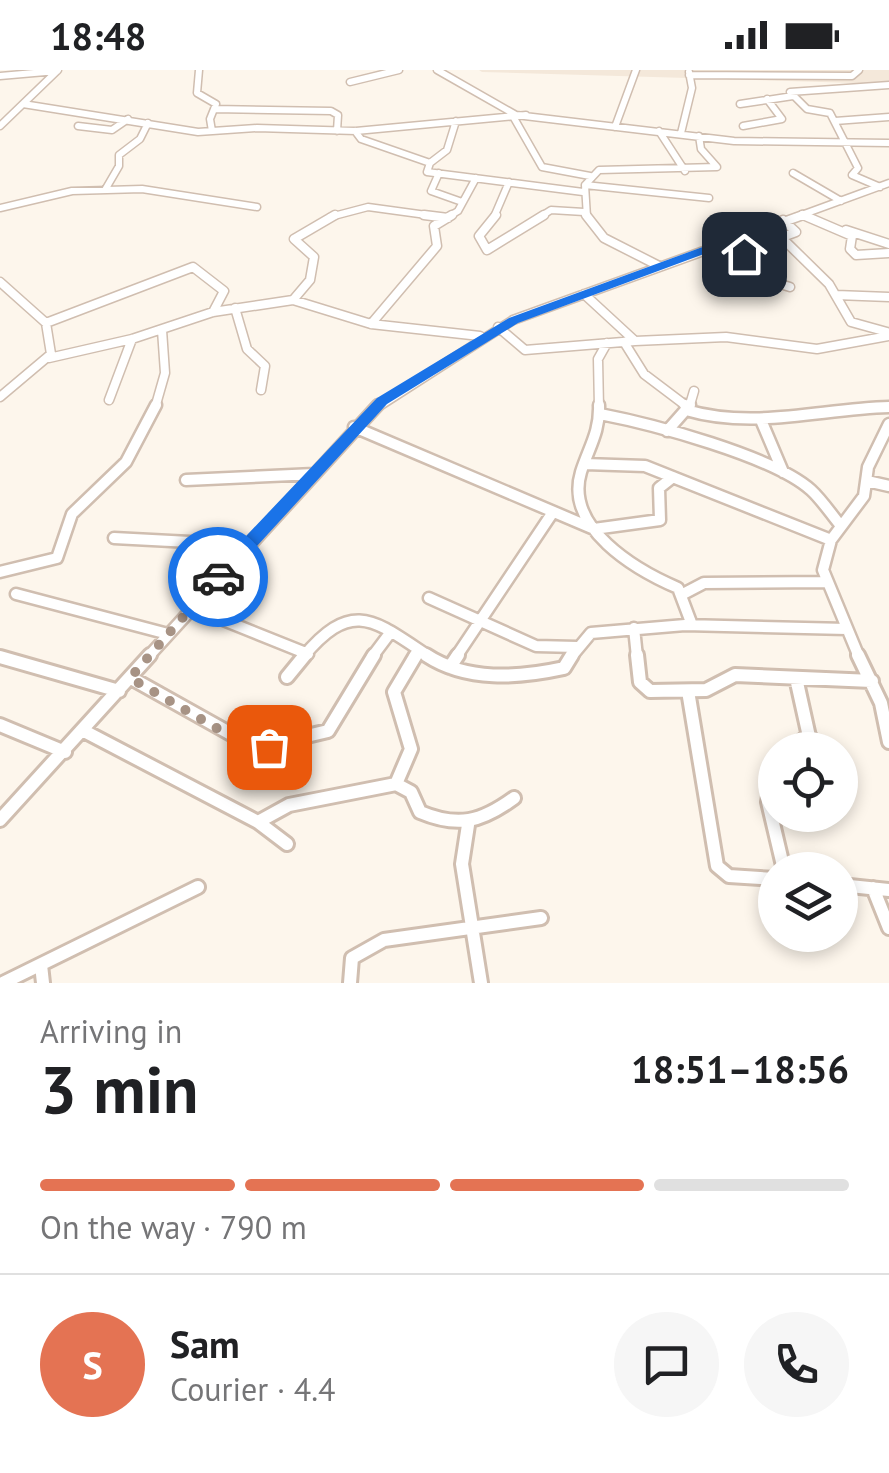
<!DOCTYPE html>
<meta charset="utf-8">
<style>
:root{--surface:#fff;--page:#f6f6f6;--text:#202124;--muted:#757577;--line:#e0e0e0;--accent:#e47353}
body{margin:0;font-family:"PT Sans",sans-serif;background:var(--page);color:var(--text);height:100vh;display:flex;flex-direction:column;font-size:38px;white-space:nowrap}
*{box-sizing:border-box;margin:0}
p{font-size:32px;color:var(--muted)}
.icon{flex:none;width:55px;height:55px;fill:none;stroke:currentColor;stroke-width:2;stroke-linecap:round;stroke-linejoin:round}
.map{position:relative;height:913px;overflow:hidden}
.side{display:flex;flex-direction:column;background:var(--surface);flex:1}
.side>*{flex:none}
.fabs{position:absolute;left:758px;top:662px;display:grid;gap:20px}
.fabs a{display:grid;place-items:center;width:100px;height:100px;border-radius:50%;background:var(--surface);box-shadow:0 5px 15px #0003;font-size:50px}
.pin{position:absolute;display:grid;place-items:center;width:85px;height:85px;color:#fff;margin:-42px;border-radius:20px;box-shadow:0 5px 15px #0006}
.courier{position:absolute;display:grid;place-items:center;width:100px;height:100px;margin:-50px;border:8px solid #1a73e8;border-radius:50%;background:#fff;color:#222;box-shadow:0 2px 12px #0007}
.summary em{font-style:normal;font-weight:800}
.summary div{display:flex;flex-direction:column-reverse}
.summary{display:flex;align-items:center;justify-content:space-between;height:170px;padding:0 40px}
h1{font-size:65px;font-weight:800;line-height:75px}
.bar{display:grid;grid-template-columns:repeat(4,1fr);gap:15px 10px;align-content:center;height:120px;padding:0 40px}
.bar i{height:12px;border-radius:8px;background:var(--line)}
.bar .current{background:var(--accent)}
.bar p{grid-column:span 4}
.line{display:flex;align-items:center;gap:25px;padding:0 40px;border-top:2px solid var(--line)}
.line div{flex:1}
.round{display:grid;place-items:center;flex:none;width:105px;height:105px;border-radius:52px;background:var(--page)}
.status{display:flex;justify-content:space-between;align-items:center;height:70px;padding:0 50px;background:var(--surface);direction:ltr}
.status svg{height:28px;fill:currentColor}
.map>svg:first-child{display:block}
.residential{fill:#f4e8da}
.lines{fill:none;stroke-linecap:round;stroke-linejoin:round}
.minor-far3-casing{stroke:#d0beb0;stroke-width:9}
.minor-far2-casing{stroke:#d0beb0;stroke-width:11}
.minor-far1-casing{stroke:#d0beb0;stroke-width:15}
.minor-casing{stroke:#d0beb0;stroke-width:18}
.minor-far3{stroke:#fff;stroke-width:6}
.minor-far2{stroke:#fff;stroke-width:8}
.minor-far1{stroke:#fff;stroke-width:10}
.minor{stroke:#fff;stroke-width:12}
.route{fill:#1a73e8}
.done{stroke:#a79385;stroke-width:10;stroke-dasharray:0 18}
</style>
<div class="status"><b>18:48</b><svg viewBox="0 0 49 12"><path d="M0 12V9h3v3zM5 12V6h3v6zM10 12V3h3v9zM15 12V0h3v12zM26 1h20v11H26zM47 4h2v5h-2z"/></svg></div>
<div class="map">
<svg width="889" height="913" viewBox="0 0 889 913">
<rect width="100%" height="100%" fill="#fdf6ec"/>
<path class="residential" d="M 479,0 L 889,0 L 889,14 L 482,2 Z"/>
<g class="lines">
<g class="minor-far3-casing">
<path id="minor-far3" d="M 199,0 L 197,23 L 216,34 L 210,49 L 212,61
M 437,0 L 516,45 L 734,71 L 889,73
M 689,5 L 852,6 L 859,0
M 0,6 L 57,1
M 350,12 L 399,0
M 23,34 L 198,62 L 257,58 L 356,61 L 526,45
M 740,34 L 793,26
M 214,39 L 331,41 L 338,45 L 337,61
M 514,48 L 542,97 L 590,106
M 456,51 L 447,80 L 430,93 L 427,102 L 583,122
M 835,51 L 889,47
M 0,56 L 58,0
M 78,56 L 112,60 L 128,49
M 743,56 L 782,49 L 767,29
M 615,57 L 636,0
M 355,61 L 361,69 L 430,93
M 659,61 L 685,101
M 681,63 L 692,18 L 689,2
M 439,103 L 431,121 L 462,132
M 793,103 L 841,131
M 585,115 L 709,128
M 880,117 L 852,105 L 858,98 L 830,43 L 807,39 L 790,22 L 889,15
M 105,120 L 119,96 L 119,85 L 140,69 L 148,53
M 0,138 L 72,121 L 142,119 L 257,137
M 802,144 L 809,147
M 330,147 L 368,137 L 441,147
M 448,147 L 458,141 L 476,108
M 494,147 L 509,112
M 540,147 L 551,140 L 584,142
M 587,147 L 585,115 L 599,100 L 717,97 L 701,79 L 699,66
M 796,147 L 889,113"/>
</g>
<g class="minor-far2-casing">
<path id="minor-far2" d="M 424,145 L 448,148
M 496,145 L 479,166 L 487,180 L 544,145
M 586,145 L 604,168 L 659,196
M 803,145 L 852,166 L 850,179 L 856,185 L 889,183
M 846,160 L 889,174
M 781,167 L 829,214 L 851,252 L 887,262
M 712,177 L 745,181 L 796,162 L 783,150
M 750,181 L 780,214 L 790,217
M 0,212 L 46,253 L 51,284 L 0,327
M 584,224 L 635,271 L 726,267 L 817,279 L 889,266
M 836,225 L 889,227
M 293,230 L 310,210 L 314,187 L 294,169 L 335,145
M 235,238 L 247,279 L 265,296 L 261,320
M 46,253 L 193,197 L 224,221 L 213,242
M 371,254 L 437,176 L 434,156 L 452,145
M 498,257 L 525,280 L 635,271
M 624,272 L 644,304 L 689,338
M 49,288 L 132,269 L 213,242 L 293,230 L 371,254 L 480,266
M 109,330 L 132,269
M 155,338 L 165,303 L 162,260
M 376,338 L 513,250 L 803,145
M 599,338 L 598,289 L 607,273
M 689,338 L 694,321
M 862,338 L 889,337"/>
</g>
<g class="minor-far1-casing">
<path id="minor-far1" d="M 599,335 C 600,362 589,377 581,402 C 564,458 636,500 678,518 L 692,555
M 685,335 L 689,338
M 686,340 C 754,360 820,339 889,337
M 600,344 C 652,354 773,386 811,420 C 822,430 831,444 841,456
M 761,350 L 783,402
M 354,357 L 594,459 L 660,450 L 659,418 L 673,407
M 667,361 L 690,335
M 585,394 L 645,396 L 831,470
M 186,410 L 314,404
M 867,411 L 889,416
M 114,468 L 247,475
M 0,502 L 57,488 L 72,444 L 126,392 L 156,335
M 16,524 L 168,564
M 683,524 L 704,513 L 826,512
M 429,528 L 536,576 L 577,577
M 191,537 L 308,584
M 634,558 L 637,587
M 148,587 L 378,335
M 303,587 C 353,527 375,551 430,587
M 372,587 L 390,563
M 414,587 L 418,581
M 456,587 L 553,442
M 571,587 L 591,563 L 685,555 L 847,559
M 859,587 L 823,500 L 831,470 L 864,426 L 868,397 L 889,354"/>
</g>
<g class="minor-casing">
<path id="minor" d="M 426,585 C 467,612 518,608 564,598 L 572,585
M 637,585 L 640,612 L 650,621 L 706,620 L 735,605 L 872,611
M 858,585 L 881,633 L 889,672
M 0,587 L 119,621
M 450,597 L 458,585
M 287,607 L 305,585
M 131,608 L 256,678 L 328,661 L 374,585
M 796,608 L 812,680
M 688,621 L 717,796 L 729,806 L 775,809
M 0,655 L 65,682
M 84,661 L 258,752 L 287,774
M 791,680 L 809,665
M 775,693 L 768,732 L 784,800
M 396,714 L 411,722 L 420,742 C 458,758 481,752 514,728
M 0,750 L 150,585
M 258,752 L 289,735 L 396,714 L 411,679 L 394,622 L 416,585
M 468,755 L 462,794 L 481,913
M 840,815 L 889,820
M 873,818 L 889,858
M 41,895 L 43,913
M 3,913 L 198,817
M 350,913 L 352,888 L 384,870 L 541,848"/>
</g>
<use href="#minor-far3" class="minor-far3"/>
<use href="#minor-far2" class="minor-far2"/>
<use href="#minor-far1" class="minor-far1"/>
<use href="#minor" class="minor"/>
</g>
<path class="route" d="M 708,175 L 750,184 L 731,188 L 712,181 L 518,253 L 387,334 L 224,512 L 212,512 L 212,502 L 377,328 L 509,248 Z"/>
<g class="lines">
<path class="done" d="M 218,507 L 130,608 L 244,674 L 269,677"/>
</g>
</svg>
<div class="fabs">
<a><svg class="icon" aria-label="locate" viewBox="0 0 24 24"><circle cx="12" cy="12" r="6"/><path d="M12 2v4M12 18v4M2 12h4M18 12h4"/></svg></a>
<a><svg class="icon" aria-label="layers" viewBox="0 0 24 24"><path d="M12 4l9 5-9 5-9-5zM3 14l9 5 9-5"/></svg></a>
</div>
<div class="pin" style="left:269px;top:677px;background:#ea580c"><svg class="icon" aria-label="bag" viewBox="0 0 24 24"><path d="M5 8h14l-1 12H6zM9 8a3 3 0 0 1 6 0"/></svg></div>
<div class="pin" style="left:744px;top:184px;background:#1f2937"><svg class="icon" aria-label="home" viewBox="0 0 24 24"><path d="M3 11l9-7 9 7M6 9v11h12V9"/></svg></div>
<div class="courier" style="left:218px;top:507px"><svg class="icon" aria-label="car" viewBox="0 0 24 24"><path d="M5 17H2v-5l4-1 3-4h7l3 4 3 1v5h-3M9 17h6M6 11h13"/><circle cx="7" cy="17" r="2"/><circle cx="17" cy="17" r="2"/></svg></div>
</div>
<section class="side">
<div class="summary"><div><h1>3 min</h1><p>Arriving in</p></div><em>18:51–18:56</em></div>
<div class="bar"><i class="current"></i><i class="current"></i><i class="current"></i><i></i><p>On the way · 790 m</p></div>
<div class="line" style="height:180px"><b class="round" style="background:var(--accent);color:#fff">S</b><div><b>Sam</b><p>Courier · 4.4</p></div><a class="round"><svg class="icon" aria-label="chat" viewBox="0 0 24 24"><path d="M4 5h16v11H9l-5 4z"/></svg></a><a class="round"><svg class="icon" aria-label="phone" viewBox="0 0 24 24"><path d="M5 4h4l2 5-3 2q2 4 5 5l2-3 5 2v4C11 20 4 13 5 4z"/></svg></a></div>
</section>
